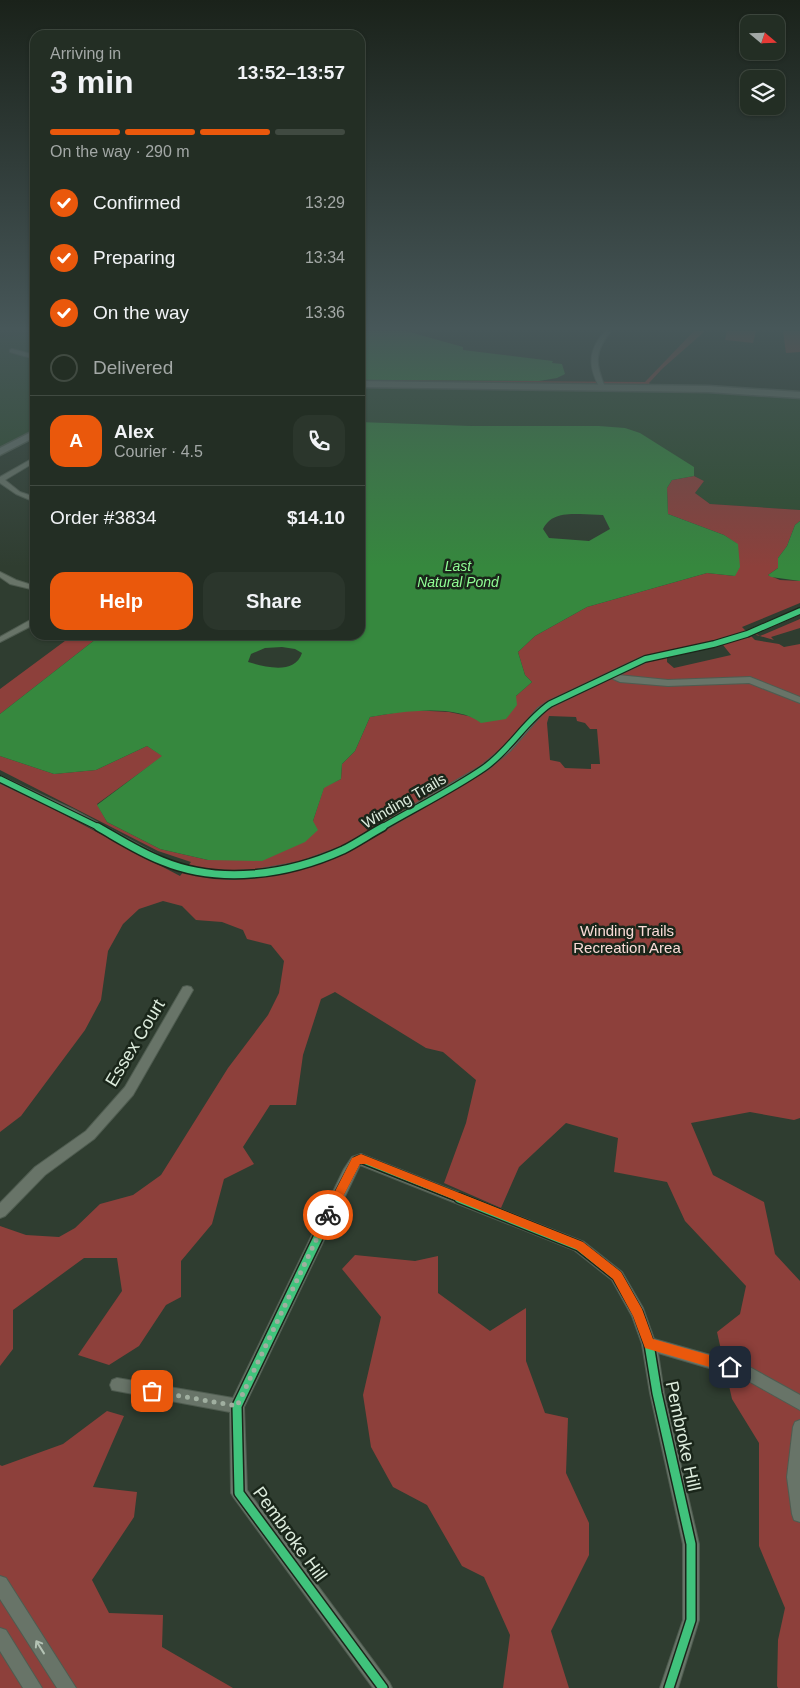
<!DOCTYPE html>
<meta charset="utf-8">
<style>
:root{--surface:#232e24;--page:#2b362c;--text:#f1f3f6;--muted:#a3a8a6;--line:#404a41;--accent:#ea580c}
body{margin:0;font-family:Arial,sans-serif;background:var(--page);color:var(--text);height:100vh;display:flex;flex-direction:column;font-size:19px;white-space:nowrap}
*{box-sizing:border-box;margin:0}
p{font-size:16px;color:var(--muted)}
.icon{flex:none;width:28px;height:28px;fill:none;stroke:currentColor;stroke-width:2;stroke-linecap:round;stroke-linejoin:round}
.map{position:relative;flex:1;overflow:hidden}
.drawer{position:absolute;left:30px;top:30px;width:335px;height:610px;display:flex;flex-direction:column;background:var(--surface);border-radius:15px;box-shadow:0 1px 4px #0004,0 0 0 1px var(--line)}
.drawer>*{flex:none}
.needle{width:32px;rotate:109deg}
.controls{position:absolute;left:740px;top:15px;display:grid;gap:10px}
.controls a{display:grid;place-items:center;width:45px;height:45px;border-radius:10px;background:var(--surface);box-shadow:0 1px 4px #0004,0 0 0 1px var(--line);font-size:25px}
.pin{position:absolute;display:grid;place-items:center;width:42px;height:42px;color:#fff;margin:-21px;border-radius:10px;box-shadow:0 2px 8px #0006}
.courier{position:absolute;display:grid;place-items:center;width:50px;height:50px;margin:-25px;border:4px solid #ea580c;border-radius:50%;background:#fff;color:#222;box-shadow:0 1px 6px #0007}
.summary em{font-style:normal;font-weight:600}
.summary div{display:flex;flex-direction:column-reverse}
.summary{display:flex;align-items:center;justify-content:space-between;height:85px;padding:0 20px}
h1{font-size:32px;font-weight:600;line-height:38px}
.bar{display:grid;grid-template-columns:repeat(4,1fr);gap:8px 5px;align-content:center;height:60px;padding:0 20px}
.bar i{height:6px;border-radius:4px;background:var(--line)}
.bar .on{background:var(--accent)}
.bar p{grid-column:span 4}
.line{display:flex;align-items:center;gap:12px;padding:0 20px;border-top:1px solid var(--line)}
.line div{flex:1}
.round{display:grid;place-items:center;flex:none;width:52px;height:52px;border-radius:15px;background:var(--page)}
ol{padding:0 20px;list-style:none}
li{display:flex;align-items:center;gap:15px;height:55px}
li p{margin-inline-start:auto}
li .icon{padding:5px;border-radius:50%;background:var(--accent);color:#fff;stroke-width:4}
li:last-child{color:var(--muted)}
li i{width:28px;height:28px;border:2px solid var(--line);border-radius:50%}
.action{display:flex;gap:10px;margin-top:auto;padding:10px 20px}
.action a{flex:1;height:58px;border-radius:15px;background:var(--accent);color:#fff;font-size:20px;font-weight:600;line-height:58px;text-align:center}
.action a+a{background:var(--page);color:var(--text)}
.map>svg:first-child{display:block}
.built{fill:#2e4c2f}
.green{fill:#8d403b;fill-rule:evenodd}
.water{fill:#36883e;fill-rule:evenodd}
.lines{fill:none;stroke-linecap:round;stroke-linejoin:round}
.street-casing{stroke:#4f5c50;stroke-width:2}
.secondary-casing{stroke:#4f5c50;stroke-width:3}
.primary-casing{stroke:#4f5c50;stroke-width:3}
.street{fill:#687468;fill-rule:evenodd}
.secondary{fill:#687468;fill-rule:evenodd}
.primary{fill:#66726b;fill-rule:evenodd}
.cycleway-far2-casing{stroke:#1a261a;stroke-width:8}
.cycleway-far1-casing{stroke:#1a261a;stroke-width:10}
.cycleway-casing{stroke:#1a261a;stroke-width:12}
.cycleway-far2{stroke:#40c37c;stroke-width:5.5}
.cycleway-far1{stroke:#40c37c;stroke-width:7}
.cycleway{stroke:#40c37c;stroke-width:9}
.oneway{stroke:#b4c2b4}
.route{fill:#ea580c}
.done{stroke:#a0afa0;stroke-width:5;stroke-dasharray:0 9}
.labels{text-anchor:middle;stroke-width:5;stroke-linejoin:round;paint-order:stroke}
.far-water-label{font-size:14px;font-style:italic;fill:#90fe95;stroke:#1a261a}
.street-label{font-size:15px;fill:#ddecdd;stroke:#1a261a}
.park-label{font-size:15px;fill:#fadbd7;stroke:#1a261a}
.near-street-label{font-size:18px;fill:#ddecdd;stroke:#1a261a}
</style>
<div class="map">
<svg width="800" height="1688" viewBox="0 0 800 1688">
<rect width="100%" height="100%" fill="#2f3d30"/>
<path class="built" d="M 35,333 L 35,433 L 0,451 L 0,338 Z
M 360,384 L 653,388 L 800,395 L 800,510 L 710,504 L 695,493 L 704,481 L 694,476 L 694,467 L 472,426 L 360,422 Z"/>
<path class="green" d="M 694,331 L 705,331 L 662,369 L 649,383 L 653,388 L 360,384 L 360,380 L 645,382 Z
M 727,331 L 756,331 L 753,343 L 725,340 Z
M 783,331 L 800,331 L 800,352 L 786,353 Z
M 694,476 L 704,481 L 695,493 L 710,504 L 800,510 L 800,521 L 795,525 L 787,546 L 778,558 L 778,568 L 768,575 L 780,580 L 800,581 L 800,603 L 742,627 L 755,640 L 779,644 L 784,647 L 800,644 L 800,1118 L 794,1120 L 750,1112 L 691,1123 L 713,1175 L 764,1202 L 775,1254 L 800,1281 L 800,1688 L 778,1688 L 777,1686 L 778,1640 L 785,1608 L 759,1546 L 759,1443 L 732,1399 L 717,1332 L 740,1314 L 746,1286 L 685,1221 L 667,1182 L 614,1172 L 618,1138 L 566,1123 L 519,1167 L 501,1208 L 444,1183 L 466,1123 L 476,1080 L 443,1052 L 426,1048 L 335,992 L 321,999 L 303,1055 L 296,1105 L 270,1105 L 243,1147 L 254,1164 L 224,1179 L 212,1224 L 181,1261 L 181,1297 L 166,1305 L 139,1346 L 109,1365 L 78,1355 L 122,1291 L 117,1258 L 84,1258 L 13,1310 L 13,1349 L 0,1366 L 0,1226 L 26,1235 L 59,1237 L 75,1228 L 100,1204 L 133,1195 L 161,1175 L 228,1068 L 268,1015 L 279,993 L 284,961 L 271,945 L 247,939 L 243,930 L 222,922 L 196,920 L 182,906 L 163,901 L 139,909 L 123,924 L 108,951 L 101,1000 L 85,1030 L 21,1116 L 0,1132 L 0,781 L 180,876 L 191,862 L 158,851 L 0,770 L 0,756 L 54,774 L 96,770 L 147,746 L 163,756 L 97,804 L 107,822 L 160,849 L 208,860 L 313,821 L 324,787 L 341,779 L 342,764 L 355,751 L 370,717 L 411,710 L 449,712 L 473,717 L 516,696 L 532,682 L 525,675 L 518,652 L 535,636 L 587,607 L 707,573 L 735,576 L 737,544 L 724,535 L 668,514 L 667,488 L 672,480 ZM 723,645 L 731,655 L 674,668 L 667,662 L 667,656 ZM 549,716 L 576,717 L 577,721 L 585,723 L 590,729 L 597,729 L 600,764 L 591,764 L 591,769 L 565,768 L 560,762 L 550,760 L 547,723 Z
M 800,619 L 800,628 L 771,637 L 774,640 L 753,634 L 755,633 L 760,636 Z
M 73,635 L 101,635 L 0,714 L 0,689 Z
M 355,1255 L 415,1261 L 438,1256 L 438,1293 L 490,1331 L 526,1308 L 526,1361 L 545,1413 L 568,1418 L 566,1473 L 589,1523 L 589,1555 L 551,1631 L 569,1688 L 503,1688 L 510,1635 L 484,1577 L 462,1566 L 427,1505 L 393,1487 L 371,1447 L 363,1395 L 381,1317 L 342,1269 Z
M 107,1411 L 124,1416 L 93,1487 L 137,1492 L 134,1517 L 92,1580 L 109,1613 L 163,1615 L 162,1647 L 233,1688 L 0,1688 L 0,1465 L 2,1466 L 63,1444 Z"/>
<path class="water" d="M 360,331 L 406,331 L 463,347 L 463,350 L 553,361 L 552,363 L 562,364 L 565,374 L 557,378 L 539,381 L 360,380 Z
M 360,422 L 472,426 L 599,426 L 625,428 L 640,433 L 694,467 L 694,476 L 672,480 L 667,488 L 668,514 L 724,535 L 738,544 L 740,567 L 735,576 L 707,573 L 587,607 L 535,636 L 518,652 L 525,675 L 532,682 L 516,696 L 517,705 L 506,719 L 481,723 C 455,703 401,712 370,717 L 355,751 L 342,764 L 341,779 L 324,788 L 313,821 L 318,830 L 305,842 L 262,861 L 208,860 L 160,849 L 107,822 L 97,805 L 162,756 L 147,746 L 96,770 L 54,774 L 0,756 L 0,714 L 101,635 L 360,635 ZM 580,514 L 603,515 L 610,529 L 589,541 L 549,538 L 543,529 C 551,514 564,514 580,514 ZM 282,647 L 295,649 L 302,653 C 295,675 265,667 248,662 L 251,654 L 265,648 Z
M 800,521 L 800,581 L 771,577 L 768,575 L 778,568 L 778,558 L 787,546 L 795,525 Z"/>
<g class="lines">
<g class="street-casing">
<path id="street" d="M 605,331 L 611,331 C 594,352 595,363 605,387 L 602,389 C 598,386 596,381 594,375 C 588,358 593,345 605,331 Z
M 12,349 L 35,355 L 35,359 L 10,352 L 10,350 Z
M 35,457 L 35,462 L 5,480 L 20,492 L 35,497 L 35,502 L 16,494 L 0,483 L 0,477 Z
M 0,572 L 16,580 L 35,586 L 35,590 L 10,584 L 0,577 Z
M 800,609 L 800,614 L 750,636 L 714,646 L 648,661 L 618,675 L 668,680 L 750,677 L 800,697 L 800,703 L 749,683 L 668,686 L 620,682 L 611,678 L 553,706 L 544,712 L 510,751 L 487,770 L 349,851 L 305,867 L 279,874 L 232,879 L 209,877 L 182,872 L 150,860 L 78,820 L 0,783 L 0,776 L 74,810 L 167,860 L 186,866 L 209,870 L 232,871 L 255,870 L 300,862 L 341,847 L 481,766 L 504,747 L 538,708 L 547,702 L 642,657 L 712,642 L 744,632 Z
M 32,619 L 35,619 L 35,624 L 0,642 L 0,637 Z
M 187,986 L 191,987 L 193,990 L 133,1095 L 94,1139 L 45,1175 L 5,1216 L 0,1218 L 0,1203 L 35,1167 L 86,1131 L 125,1087 L 183,987 Z
M 361,1154 L 584,1242 L 622,1272 L 643,1308 L 654,1339 L 746,1365 L 800,1395 L 800,1410 L 743,1378 L 658,1353 L 664,1393 L 699,1544 L 699,1620 L 678,1688 L 660,1688 L 683,1620 L 683,1544 L 650,1393 L 642,1344 L 632,1316 L 612,1280 L 574,1250 L 360,1165 L 244,1407 L 247,1490 L 389,1682 L 392,1688 L 373,1688 L 234,1498 L 231,1493 L 230,1412 L 112,1390 L 110,1385 L 112,1380 L 117,1378 L 233,1398 L 344,1169 L 352,1157 Z
M 800,1420 L 800,1522 L 794,1520 L 792,1514 L 787,1477 L 793,1427 L 795,1422 Z
M 0,1576 L 6,1578 L 76,1688 L 57,1688 L 0,1599 Z
M 0,1628 L 6,1630 L 42,1688 L 23,1688 L 0,1651 Z"/>
</g>
<g class="secondary-casing">
<path id="secondary" d="M 360,381 L 708,386 L 800,392 L 800,398 L 708,392 L 360,387 Z"/>
</g>
<g class="primary-casing">
<path id="primary" d="M 35,430 L 35,437 L 0,455 L 0,448 Z"/>
</g>
<use href="#street" class="street"/>
<use href="#secondary" class="secondary"/>
<use href="#primary" class="primary"/>
<g class="cycleway-far2-casing">
<path id="cycleway-far2" d="M 0,779 L 100,828
M 381,828 C 415,808 452,790 484,768 C 510,750 525,721 550,704 L 645,659 L 714,644 L 747,634 L 800,611"/>
</g>
<g class="cycleway-far1-casing">
<path id="cycleway-far1" d="M 98,827 C 119,839 139,852 162,861 C 220,885 288,875 343,850 C 357,843 370,834 383,827
M 336,1199 L 356,1161 L 361,1159 L 462,1199"/>
</g>
<g class="cycleway-casing">
<path id="cycleway" d="M 337,1198 L 237,1406 L 239,1493 L 383,1688
M 459,1198 L 579,1246 L 617,1276 L 638,1313 L 649,1344 L 657,1393 L 691,1544 L 691,1620 L 669,1688"/>
</g>
<use href="#cycleway-far2" class="cycleway-far2"/>
<use href="#cycleway-far1" class="cycleway-far1"/>
<use href="#cycleway" class="cycleway"/>
</g>
<defs><path id="oneway-shaft" d="M-6 0H5M1.5-3L5.5 0L1.5 3" fill="none" stroke-width="1.6" stroke-linecap="round" stroke-linejoin="round" transform="scale(1.25)"/></defs>
<use class="oneway" href="#oneway-shaft" transform="translate(40 1647) rotate(-122)"/>
<linearGradient id="sky" x2="0" y2="1"><stop stop-color="#1a221a"/><stop offset="0.58" stop-color="#475759"/><stop offset="1" stop-color="#475759" stop-opacity="0"/></linearGradient>
<rect width="800" height="567" fill="url(#sky)"/>
<path class="route" d="M 361,1154 L 583,1242 L 621,1272 L 642,1309 L 653,1339 L 730,1361 L 734,1363 L 736,1367 L 734,1371 L 730,1373 L 645,1348 L 633,1316 L 613,1279 L 576,1249 L 366,1164 L 360,1164 L 332,1218 L 325,1218 L 323,1215 L 352,1158 Z"/>
<g class="lines">
<path class="done" d="M 152,1391 L 237,1406 L 328,1215"/>
</g>
<g class="labels">
<g class="far-water-label">
<text x="458" y="571">Last<tspan x="458" dy="16">Natural Pond</tspan></text>
</g>
<g class="street-label">
<text transform="translate(404 801) rotate(-30)" y="5">Winding Trails</text>
</g>
<g class="park-label">
<text x="627" y="936">Winding Trails<tspan x="627" dy="17">Recreation Area</tspan></text>
</g>
<g class="near-street-label">
<text transform="translate(135 1043) rotate(-59)" y="6">Essex Court</text>
<text transform="translate(683 1436) rotate(78)" y="6">Pembroke Hill</text>
<text transform="translate(290 1534) rotate(54)" y="6">Pembroke Hill</text>
</g>
</g>
</svg>
<div class="controls">
<a><svg class="needle" viewBox="-14 -14 28 28"><path d="M0-13l5 13h-10z" fill="#e53935"/><path d="M0 13l5-13h-10z" fill="#a3a8a6"/></svg></a>
<a><svg class="icon" aria-label="layers" viewBox="0 0 24 24"><path d="M12 4l9 5-9 5-9-5zM3 14l9 5 9-5"/></svg></a>
</div>
<div class="pin" style="left:152px;top:1391px;background:#ea580c"><svg class="icon" aria-label="bag" viewBox="0 0 24 24"><path d="M5 8h14l-1 12H6zM9 8a3 3 0 0 1 6 0"/></svg></div>
<div class="pin" style="left:730px;top:1367px;background:#1f2937"><svg class="icon" aria-label="home" viewBox="0 0 24 24"><path d="M3 11l9-7 9 7M6 9v11h12V9"/></svg></div>
<div class="courier" style="left:328px;top:1215px"><svg class="icon" aria-label="bike" viewBox="0 0 24 24"><circle cx="6" cy="16" r="4"/><circle cx="18" cy="16" r="4"/><path d="M6 16l4-8h5l3 8M10 8l3 8H6M13 5h3"/></svg></div>
<section class="drawer">
<div class="summary"><div><h1>3 min</h1><p>Arriving in</p></div><em>13:52–13:57</em></div>
<div class="bar"><i class="on"></i><i class="on"></i><i class="on"></i><i></i><p>On the way · 290 m</p></div>
<ol>
<li><svg class="icon" aria-label="check" viewBox="0 0 24 24"><path d="M5 12l5 5 9-10"/></svg>Confirmed<p>13:29</p></li>
<li><svg class="icon" aria-label="check" viewBox="0 0 24 24"><path d="M5 12l5 5 9-10"/></svg>Preparing<p>13:34</p></li>
<li><svg class="icon" aria-label="check" viewBox="0 0 24 24"><path d="M5 12l5 5 9-10"/></svg>On the way<p>13:36</p></li>
<li><i></i>Delivered</li>
</ol>
<div class="line" style="height:90px"><b class="round" style="background:var(--accent);color:#fff">A</b><div><b>Alex</b><p>Courier · 4.5</p></div><a class="round"><svg class="icon" aria-label="phone" viewBox="0 0 24 24"><path d="M5 4h4l2 5-3 2q2 4 5 5l2-3 5 2v4C11 20 4 13 5 4z"/></svg></a></div>
<div class="line" style="height:65px"><div>Order #3834</div><b>$14.10</b></div>
<div class="action"><a>Help</a><a>Share</a></div>
</section>
</div>
